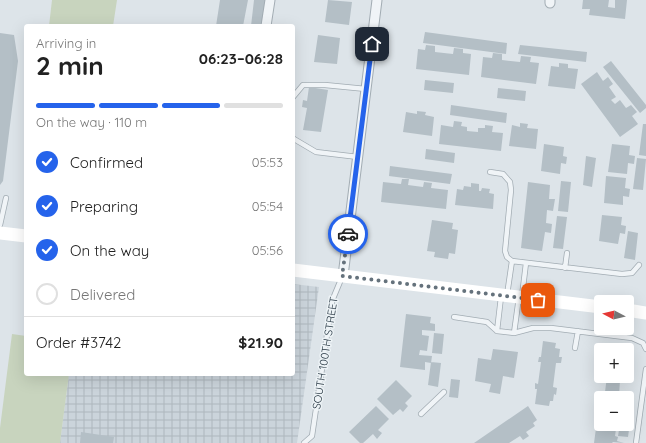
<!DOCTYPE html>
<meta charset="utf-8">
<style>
:root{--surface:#fff;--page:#f6f6f6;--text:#222;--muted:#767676;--line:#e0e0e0;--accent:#2563eb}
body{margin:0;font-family:Quicksand,sans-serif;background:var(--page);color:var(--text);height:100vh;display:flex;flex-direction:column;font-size:15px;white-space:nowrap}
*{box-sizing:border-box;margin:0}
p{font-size:13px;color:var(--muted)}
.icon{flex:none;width:22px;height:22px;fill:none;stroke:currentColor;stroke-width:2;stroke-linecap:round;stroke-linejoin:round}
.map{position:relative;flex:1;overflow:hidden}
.details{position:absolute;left:24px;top:24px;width:271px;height:352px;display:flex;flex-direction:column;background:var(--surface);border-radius:4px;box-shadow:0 4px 16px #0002}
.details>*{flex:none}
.needle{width:26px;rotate:277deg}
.controls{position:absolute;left:594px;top:295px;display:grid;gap:8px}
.controls a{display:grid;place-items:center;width:40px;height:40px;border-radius:4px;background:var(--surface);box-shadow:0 4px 16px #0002;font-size:20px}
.pin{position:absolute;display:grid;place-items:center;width:34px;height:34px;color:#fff;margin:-17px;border-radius:8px;box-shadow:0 2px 6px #0006}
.courier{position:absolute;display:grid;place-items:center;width:40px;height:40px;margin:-20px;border:3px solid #2563eb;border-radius:50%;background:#fff;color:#222;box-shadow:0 1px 5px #0007}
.summary em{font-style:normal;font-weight:700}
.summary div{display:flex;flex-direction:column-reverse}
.summary{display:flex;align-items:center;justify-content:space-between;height:68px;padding:0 12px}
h1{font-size:26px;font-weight:700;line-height:30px}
.bar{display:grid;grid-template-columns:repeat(4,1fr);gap:6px 4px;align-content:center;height:48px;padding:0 12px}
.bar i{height:5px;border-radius:3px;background:var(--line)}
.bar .current{background:var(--accent)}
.bar p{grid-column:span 4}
.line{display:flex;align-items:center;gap:10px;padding:0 12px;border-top:1px solid var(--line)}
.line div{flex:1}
ol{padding:0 12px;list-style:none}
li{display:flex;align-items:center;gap:12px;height:44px}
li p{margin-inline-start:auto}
li .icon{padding:4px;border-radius:50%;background:var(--accent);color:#fff;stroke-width:4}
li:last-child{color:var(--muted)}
li i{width:22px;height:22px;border:2px solid var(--line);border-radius:50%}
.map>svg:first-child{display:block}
.industrial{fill:url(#industrial-grid)}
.grass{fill:#c8d4be}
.building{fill:#b4bfc6}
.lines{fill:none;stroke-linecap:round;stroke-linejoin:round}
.lane-casing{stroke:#a2acb3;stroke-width:6}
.street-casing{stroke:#a2acb3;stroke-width:11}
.lane{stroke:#f0f4f7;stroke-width:4.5}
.street{stroke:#f0f4f7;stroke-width:9}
.secondary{stroke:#fff;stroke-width:13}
.done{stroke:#65727c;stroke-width:4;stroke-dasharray:0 7.2}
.route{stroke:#2563eb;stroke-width:5}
.labels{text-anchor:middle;stroke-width:3;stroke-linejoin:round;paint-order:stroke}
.street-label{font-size:11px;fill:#253541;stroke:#edf3f6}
</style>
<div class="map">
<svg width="646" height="443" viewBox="0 0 646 443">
<defs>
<pattern id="industrial-grid" width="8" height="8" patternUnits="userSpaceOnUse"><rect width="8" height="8" fill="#cbd4db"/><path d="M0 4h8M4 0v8" fill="none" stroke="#aeb7bd"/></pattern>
</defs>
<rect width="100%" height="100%" fill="#dde4e9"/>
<path class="industrial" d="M 293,284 L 319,287 L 297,443 L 60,443 L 69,374 L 293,374 Z"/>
<path class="grass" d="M 52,0 L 117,0 L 113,26 L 49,26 Z
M 12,334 L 26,336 L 26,374 L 69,374 L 60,443 L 0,443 L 0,428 Z"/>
<path class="building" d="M 220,0 L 248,0 L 243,26 L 216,26 Z
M 254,0 L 265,0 L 262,26 L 251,26 Z
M 328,0 L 352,2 L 349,25 L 325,22 Z
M 583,0 L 609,0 L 608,7 L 615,8 L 615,0 L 627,0 L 625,19 L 589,15 L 590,9 L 582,9 Z
M 425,32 L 507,43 L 506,54 L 423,43 Z
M 0,33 L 14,35 L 18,61 L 3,181 L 0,185 Z
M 318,35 L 340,38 L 337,64 L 314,62 Z
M 426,45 L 435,46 L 435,52 L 453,54 L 454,48 L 463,49 L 463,53 L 471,54 L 469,75 L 416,69 L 418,49 L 425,50 Z
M 520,45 L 587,52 L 586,62 L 518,54 Z
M 493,53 L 502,54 L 502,60 L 520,62 L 521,56 L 531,57 L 530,62 L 539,63 L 536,84 L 481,77 L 483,57 L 492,58 Z
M 611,61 L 646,105 L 646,108 L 640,113 L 603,67 Z
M 559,63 L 568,64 L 568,68 L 578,69 L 575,89 L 548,86 L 551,66 L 559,67 Z
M 597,72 L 603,81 L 608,77 L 613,84 L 609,87 L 616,97 L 611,100 L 615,104 L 620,100 L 626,108 L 631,105 L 637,112 L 632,116 L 638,124 L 620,137 L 581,84 Z
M 425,80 L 454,83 L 453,93 L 424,90 Z
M 309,87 L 328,90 L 321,132 L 303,130 L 307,108 L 302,107 L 303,100 L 307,101 Z
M 498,88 L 526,91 L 525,101 L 497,98 Z
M 451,105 L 507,113 L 506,123 L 450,115 Z
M 417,111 L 426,112 L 425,115 L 434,117 L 432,136 L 403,132 L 406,112 L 417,114 Z
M 454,121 L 462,122 L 461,126 L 467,127 L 467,131 L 478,132 L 478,128 L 485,128 L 485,125 L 493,126 L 492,132 L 503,133 L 501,151 L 439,144 L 441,125 L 453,127 Z
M 520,123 L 528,124 L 527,128 L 538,129 L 536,149 L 509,146 L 512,125 L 520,127 Z
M 643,124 L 646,124 L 646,156 L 639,155 Z
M 544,144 L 564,147 L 563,156 L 567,157 L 566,164 L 561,163 L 560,174 L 541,171 Z
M 612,144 L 630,146 L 629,155 L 635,156 L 634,164 L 628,163 L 627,174 L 608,172 Z
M 426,149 L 455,153 L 454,163 L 425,159 Z
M 586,156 L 596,158 L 592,187 L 583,185 Z
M 637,158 L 646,159 L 643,190 L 633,189 Z
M 390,166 L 452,174 L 450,184 L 389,176 Z
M 606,176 L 626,178 L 625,188 L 630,189 L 629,197 L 623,196 L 623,205 L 604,203 Z
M 402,179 L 409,179 L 408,185 L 423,187 L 424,182 L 432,183 L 431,188 L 448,190 L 446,209 L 381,202 L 383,182 L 401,184 Z
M 561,181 L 571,182 L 568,212 L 558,211 Z
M 528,182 L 550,185 L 549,199 L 555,199 L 553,211 L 547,210 L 546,223 L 552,224 L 551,233 L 545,232 L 542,251 L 521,248 Z
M 471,183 L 479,184 L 479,191 L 481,191 L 482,188 L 490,189 L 489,193 L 494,194 L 493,209 L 455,205 L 457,189 L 463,190 L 464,186 L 471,187 Z
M 602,215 L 622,217 L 621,225 L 626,226 L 625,234 L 620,233 L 618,244 L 599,241 Z
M 557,216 L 567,217 L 563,249 L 553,248 Z
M 432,220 L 453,223 L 452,229 L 458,230 L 455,254 L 449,253 L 448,259 L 434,257 L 435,252 L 427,251 Z
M 628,231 L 638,233 L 635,260 L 624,258 Z
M 406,314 L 431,317 L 430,323 L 435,324 L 435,331 L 422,330 L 422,335 L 429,336 L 427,351 L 420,350 L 419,355 L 432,356 L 431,363 L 425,362 L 425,370 L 400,367 Z
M 434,333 L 444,334 L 442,354 L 432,353 Z
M 543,341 L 556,343 L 555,348 L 560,349 L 559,357 L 562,357 L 561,363 L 556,363 L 553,387 L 557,388 L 556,395 L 554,394 L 553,401 L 550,401 L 549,406 L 535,404 L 537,389 L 535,389 L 535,383 L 538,384 L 541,362 L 538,362 L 539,357 L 541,357 Z
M 493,349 L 518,352 L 514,378 L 503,376 L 500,394 L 489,392 L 491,384 L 475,381 L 478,358 L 491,360 Z
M 431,362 L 441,363 L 438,387 L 428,385 Z
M 607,376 L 623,376 L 622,380 L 620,380 L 619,396 L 624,396 L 624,398 L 604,398 L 604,397 L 601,396 L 602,391 L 605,392 Z
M 451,379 L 460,380 L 458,398 L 449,397 Z
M 396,380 L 412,396 L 405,403 L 408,406 L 403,412 L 400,409 L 393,415 L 377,399 Z
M 376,406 L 389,419 L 378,430 L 382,433 L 377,439 L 373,434 L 363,443 L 360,443 L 349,432 Z
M 528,406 L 537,420 L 533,423 L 535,426 L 526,432 L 529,436 L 523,440 L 520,436 L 509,443 L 474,443 Z
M 627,407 L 632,408 L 628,437 L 618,436 L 620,424 L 627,424 Z
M 597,421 L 601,421 L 601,424 L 613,424 L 612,429 L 616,429 L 615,436 L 618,437 L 617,441 L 624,443 L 613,442 L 612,443 L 594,443 Z
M 81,432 L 114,437 L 113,443 L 80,443 Z"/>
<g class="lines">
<g class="lane-casing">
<path id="lane" d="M 293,97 L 303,85 L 325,85 L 366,89
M 293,138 L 294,139 L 316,152 L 358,157
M 490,172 L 503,174 L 510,182 L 511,190 L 505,251 L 507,257 L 512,261 L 622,274 L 632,273 L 639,265
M 0,225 L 6,198
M 565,268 L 567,253
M 507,295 L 512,261
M 522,296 L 526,263
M 454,317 L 487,322 L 497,331 L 514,333 L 533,328 L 551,328 L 632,338 L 643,343 L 646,349
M 497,331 L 501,297
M 514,333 L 519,297
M 575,348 L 578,331
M 421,414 L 444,392
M 304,443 L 312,436 L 332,301 L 342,277
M 636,443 L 646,369"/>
</g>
<g class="street-casing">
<path id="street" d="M 550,3 L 550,0
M 266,26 L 270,0
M 343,276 L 377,0"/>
</g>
<use href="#lane" class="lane"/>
<use href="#street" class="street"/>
<path class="secondary" d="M 0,233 L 26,236
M 293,270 L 601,307
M 627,310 L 646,313"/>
</g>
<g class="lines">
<path class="done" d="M 348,234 L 342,276 L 538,300"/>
<path class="route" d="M 348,234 L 372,44"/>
</g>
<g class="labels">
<g class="street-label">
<text transform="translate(325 353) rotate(-81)" y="4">SOUTH 100TH STREET</text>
</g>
</g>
</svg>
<div class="controls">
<a><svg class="needle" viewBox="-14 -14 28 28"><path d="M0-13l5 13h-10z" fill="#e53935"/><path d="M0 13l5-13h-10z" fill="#767676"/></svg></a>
<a>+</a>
<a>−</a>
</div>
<div class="pin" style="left:538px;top:300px;background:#ea580c"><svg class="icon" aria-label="bag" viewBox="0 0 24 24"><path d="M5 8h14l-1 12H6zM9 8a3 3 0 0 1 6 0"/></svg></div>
<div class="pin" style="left:372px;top:44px;background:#1f2937"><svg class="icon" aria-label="home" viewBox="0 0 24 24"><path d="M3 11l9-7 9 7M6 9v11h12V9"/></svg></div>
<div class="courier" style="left:348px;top:234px"><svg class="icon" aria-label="car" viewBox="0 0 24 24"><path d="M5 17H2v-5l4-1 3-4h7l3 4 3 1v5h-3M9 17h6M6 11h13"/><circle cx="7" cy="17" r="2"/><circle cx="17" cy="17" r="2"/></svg></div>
<section class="details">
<div class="summary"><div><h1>2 min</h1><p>Arriving in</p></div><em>06:23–06:28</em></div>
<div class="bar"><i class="current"></i><i class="current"></i><i class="current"></i><i></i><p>On the way · 110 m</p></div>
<ol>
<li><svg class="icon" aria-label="check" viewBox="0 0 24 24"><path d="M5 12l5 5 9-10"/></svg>Confirmed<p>05:53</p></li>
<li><svg class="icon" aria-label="check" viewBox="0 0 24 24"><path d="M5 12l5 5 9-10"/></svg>Preparing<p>05:54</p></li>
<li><svg class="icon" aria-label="check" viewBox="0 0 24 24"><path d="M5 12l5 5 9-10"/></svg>On the way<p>05:56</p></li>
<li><i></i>Delivered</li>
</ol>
<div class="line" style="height:52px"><div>Order #3742</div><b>$21.90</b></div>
</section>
</div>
